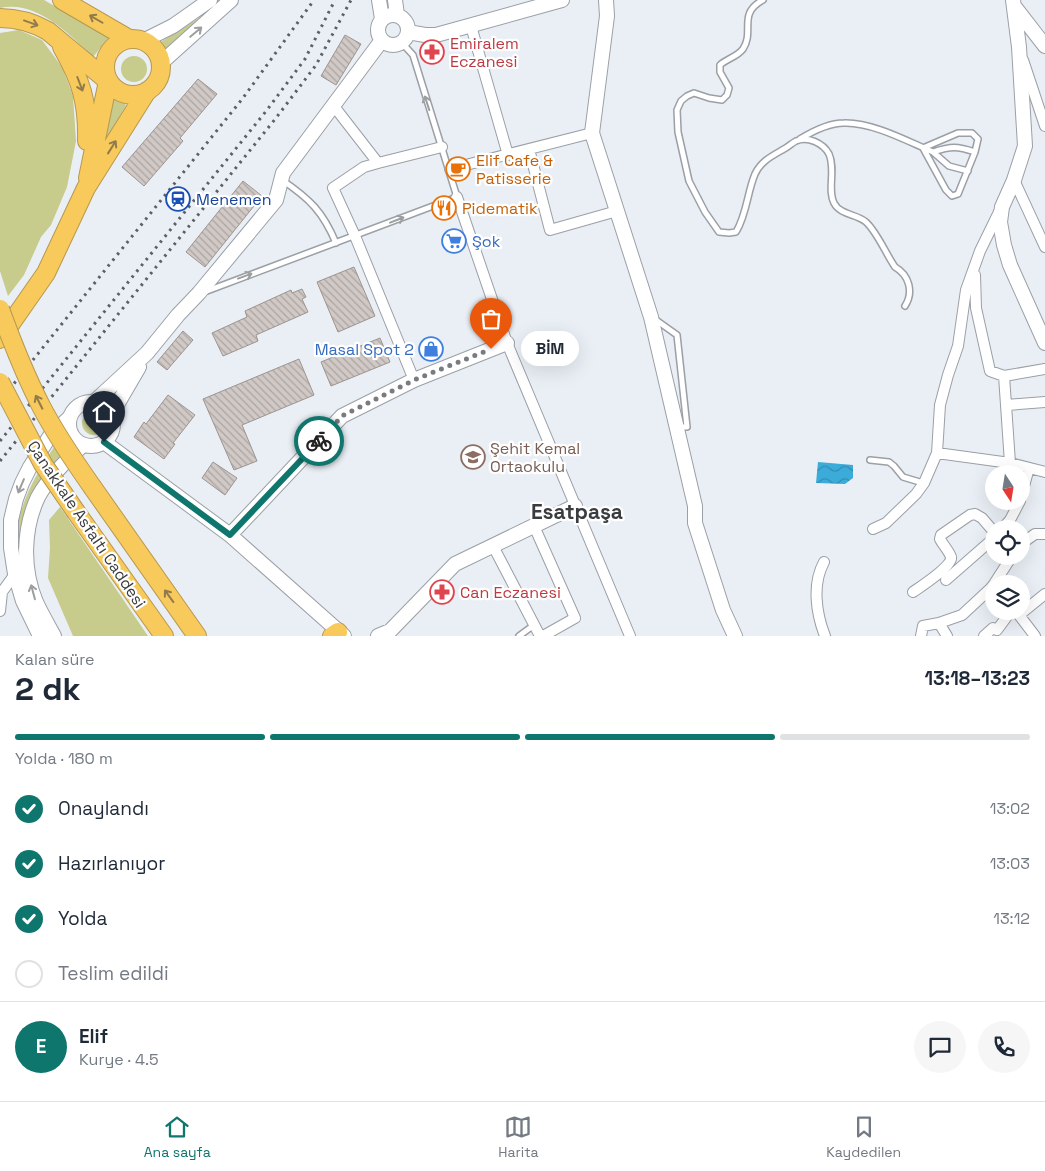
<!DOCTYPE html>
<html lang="tr">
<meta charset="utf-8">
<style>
:root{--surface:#fff;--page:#f6f6f7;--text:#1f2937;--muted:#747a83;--line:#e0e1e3;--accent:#0f766e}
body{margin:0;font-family:"Space Grotesk",sans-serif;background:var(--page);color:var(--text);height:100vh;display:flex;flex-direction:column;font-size:19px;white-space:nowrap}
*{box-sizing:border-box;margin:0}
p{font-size:16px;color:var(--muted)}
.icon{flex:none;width:28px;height:28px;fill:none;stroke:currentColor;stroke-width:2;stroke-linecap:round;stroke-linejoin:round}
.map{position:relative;height:636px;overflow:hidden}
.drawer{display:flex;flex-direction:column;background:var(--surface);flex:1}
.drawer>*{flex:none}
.needle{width:32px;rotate:168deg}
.fabs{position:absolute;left:985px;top:465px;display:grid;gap:10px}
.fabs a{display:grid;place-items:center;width:45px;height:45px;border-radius:50%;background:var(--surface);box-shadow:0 5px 20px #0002;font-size:25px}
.pin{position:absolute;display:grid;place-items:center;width:42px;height:42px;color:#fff;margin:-51px -21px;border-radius:50% 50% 50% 0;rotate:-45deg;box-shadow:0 0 5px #0007}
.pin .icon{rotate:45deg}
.courier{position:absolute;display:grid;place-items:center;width:50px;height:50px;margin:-25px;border:4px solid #0f766e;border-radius:50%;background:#fff;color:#222;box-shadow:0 1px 6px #0007}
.bubble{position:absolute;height:35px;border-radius:18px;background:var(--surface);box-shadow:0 5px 20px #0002;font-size:16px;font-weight:700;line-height:35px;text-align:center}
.overview em{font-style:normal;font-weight:700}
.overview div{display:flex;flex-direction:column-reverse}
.overview{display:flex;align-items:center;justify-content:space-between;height:85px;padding:0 15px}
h1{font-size:32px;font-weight:700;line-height:38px}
.bar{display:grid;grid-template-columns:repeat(4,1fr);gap:8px 5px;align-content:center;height:60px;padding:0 15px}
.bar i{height:6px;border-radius:4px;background:var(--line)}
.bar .current{background:var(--accent)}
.bar p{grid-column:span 4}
.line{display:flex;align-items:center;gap:12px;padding:0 15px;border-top:1px solid var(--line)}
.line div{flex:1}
.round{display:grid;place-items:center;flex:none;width:52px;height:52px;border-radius:26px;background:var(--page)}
ol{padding:0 15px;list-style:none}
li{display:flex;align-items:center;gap:15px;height:55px}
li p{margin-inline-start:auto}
li .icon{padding:5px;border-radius:50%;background:var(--accent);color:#fff;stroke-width:4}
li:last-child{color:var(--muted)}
li i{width:28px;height:28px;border:2px solid var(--line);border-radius:50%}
.dock{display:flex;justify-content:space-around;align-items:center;height:70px;border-top:1px solid var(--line);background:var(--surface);font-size:14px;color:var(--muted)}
.dock a{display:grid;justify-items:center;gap:2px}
.dock .current{color:var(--accent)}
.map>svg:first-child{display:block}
.grass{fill:#c7cb8b}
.water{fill:url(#water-waves)}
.building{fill:url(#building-back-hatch);stroke:#9c9490}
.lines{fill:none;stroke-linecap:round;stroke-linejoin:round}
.lane-casing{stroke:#9b9fa6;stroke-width:8}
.street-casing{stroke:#9b9fa6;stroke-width:12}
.secondary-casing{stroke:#9b9fa6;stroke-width:16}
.highway-casing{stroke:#b69851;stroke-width:20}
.lane{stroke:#fff;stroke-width:5}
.street{stroke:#fff;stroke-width:10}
.secondary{stroke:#fff;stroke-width:14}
.highway{stroke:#f8c95b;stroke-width:18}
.rail{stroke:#5c5f63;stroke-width:3;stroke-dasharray:2.5 5;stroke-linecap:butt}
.highway-bridge-casing{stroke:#b69851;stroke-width:20;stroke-linecap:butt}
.highway-bridge{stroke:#f8c95b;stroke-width:18}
.oneway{stroke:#907b4c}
.oneway2{stroke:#9c9e9f}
.done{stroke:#787b7f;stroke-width:5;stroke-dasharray:0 9}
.route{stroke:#0f766e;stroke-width:6}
.labels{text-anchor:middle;stroke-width:4.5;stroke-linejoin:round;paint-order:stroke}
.health-label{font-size:16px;fill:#be3a42;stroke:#fff;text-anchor:start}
.food-label{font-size:16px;fill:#c56008;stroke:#fff;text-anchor:start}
.transit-label{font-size:16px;fill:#164399;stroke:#fff;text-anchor:start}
.shop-label{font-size:16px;fill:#366cbe;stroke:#fff;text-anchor:start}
.education-label{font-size:16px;fill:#785e54;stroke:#fff;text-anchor:start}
.street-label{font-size:16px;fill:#3a3c3f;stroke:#fff}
.district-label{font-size:21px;font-weight:bold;fill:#3a3c3f;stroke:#fff}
</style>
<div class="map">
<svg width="1045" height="636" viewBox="0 0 1045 636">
<defs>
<pattern id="water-waves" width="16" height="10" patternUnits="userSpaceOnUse" patternTransform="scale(1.25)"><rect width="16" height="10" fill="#3babd9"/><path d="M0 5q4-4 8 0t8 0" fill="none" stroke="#338cb1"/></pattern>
<pattern id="building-back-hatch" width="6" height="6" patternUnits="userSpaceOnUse" patternTransform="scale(1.25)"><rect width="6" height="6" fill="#d1c9c5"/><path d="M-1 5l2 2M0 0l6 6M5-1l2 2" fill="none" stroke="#aba4a1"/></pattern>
</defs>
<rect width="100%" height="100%" fill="#eaeff6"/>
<path class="grass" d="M 0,0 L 44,0 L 82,22 L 110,36 L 93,57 C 70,34 36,0 0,8 Z
M 217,0 L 223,0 L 164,51 L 159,43 L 199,18 Z
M 19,30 L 42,40 L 62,67 L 73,96 L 76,141 L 67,187 L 51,225 L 41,237 L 24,275 L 8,296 L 0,271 L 0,33 Z
M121 69a13 13 0 1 1 26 0a13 13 0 1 1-26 0Z
M 109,92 L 126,105 L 97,156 Z
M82 423a12 12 0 1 1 24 0a12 12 0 1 1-24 0Z
M 61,437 L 73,446 L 35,488 L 23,591 C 21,574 15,555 16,538 C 19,500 40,467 61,437 Z
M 60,507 L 148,636 L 73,636 L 48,578 L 50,548 L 49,520 Z"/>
<path class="water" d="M 818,462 L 853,465 L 853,478 L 845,484 L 816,483 Z"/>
<path class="building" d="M 345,35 L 361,44 L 336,85 L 321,76 Z
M 198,79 L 217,94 L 180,138 L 183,141 L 144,186 L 122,167 Z
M 243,181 L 262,196 L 205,267 L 186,252 Z
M 354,267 L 375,316 L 338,332 L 317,282 Z
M 302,289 L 306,297 L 302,299 L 308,312 L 256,335 L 258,341 L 223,356 L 212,333 L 247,317 L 245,311 L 291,290 L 292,293 Z
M 183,331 L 193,340 L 167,370 L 157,362 Z
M 380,338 L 390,362 L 331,386 L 321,362 Z
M 299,359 L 314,395 L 242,425 L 257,461 L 234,470 L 203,399 Z
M 168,395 L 195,415 L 173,443 L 175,444 L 164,459 L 134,437 L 144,422 L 146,424 Z
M 213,462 L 237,478 L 225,495 L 202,478 Z"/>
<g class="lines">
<g class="lane-casing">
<path id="lane" d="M 763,0 C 737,14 755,31 743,49 C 737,57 726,59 720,65 L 720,72 L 729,88 L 727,95 L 722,100 L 709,98 L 694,93 L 687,96 L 681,101 L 677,110 L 678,132 L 689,181 L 705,212 L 719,232 L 729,233 L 736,232 C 747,214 747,193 755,174 C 761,161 772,156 784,149 C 788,147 792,143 796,141 C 808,136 823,143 829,154 C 836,170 827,190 834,203 C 840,215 857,214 866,222 C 877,232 886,254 895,267 C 909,275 914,292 905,306
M 958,133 L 972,133 L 978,139 L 975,152 L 958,194 L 952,196 L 946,190 L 923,148 Z
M 800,139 C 813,131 828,123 844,123 C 872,122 907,141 933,152
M 968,171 L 949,166 L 933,152 C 951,146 957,146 975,152
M 282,180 C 310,199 323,212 336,243
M 207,291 L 457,197 L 413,55 L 401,42
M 656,320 L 677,335 L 687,427 L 678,427
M 870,460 L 889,462 L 894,466 L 903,477 L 923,483
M 519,636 L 534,625"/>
</g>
<g class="street-casing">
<path id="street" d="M 471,26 L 508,155
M 1023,60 L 1045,126
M 333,105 L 378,163 L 364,167 L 333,188 L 355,236 L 414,380
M 529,149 L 550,230 L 617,211
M 378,163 L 442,147
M 450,169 L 592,133
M 1014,180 L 1045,247
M 457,197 L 507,343 L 630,636
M 975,275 L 976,308 L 990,371 L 1004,376 L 1045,369
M 1004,376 L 1010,463
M 1007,405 L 1045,402
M 937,453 L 1010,463 L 1045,472
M 1021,497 L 1029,468
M 534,526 L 575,618 L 543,636
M 873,529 L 886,523 L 916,494 L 924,483 L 937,453 L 940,405 L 948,375 L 958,346 L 966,290 L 980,251 L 999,212
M 1002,529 L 1010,520 L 1020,501
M 1021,544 L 1035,534 L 1045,534
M 493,546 L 540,636
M 824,562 C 812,584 816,613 825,636
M 946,580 L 994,538
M 994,584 L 1012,556
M 913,592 C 920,587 954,565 951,557 C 949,551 943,545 940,539 L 941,535 L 970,515 L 975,514 L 982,518 L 994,532
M 0,611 L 2,592 L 15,574
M 1014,611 L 1019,615 L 1045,594
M 1019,615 L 1035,636
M 921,636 L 923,626 L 939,623
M 947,636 L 939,623 L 962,615 L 990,589 L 994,584
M 984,636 L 993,628 L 997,630 L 1011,611"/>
</g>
<g class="secondary-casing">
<path id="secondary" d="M 379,0 L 382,19
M 395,0 L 397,15
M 606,0 L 607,16 L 592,133 L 651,317 L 695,506 L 695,523 L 723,610 L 735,636
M 1013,0 L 1019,47 L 1025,146 L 1014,180 L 1002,207 L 1000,222 L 1004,245 L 1010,265 L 1045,343
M 1014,6 L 1045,46
M378 30a15 15 0 1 1 30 0a15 15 0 1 1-30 0Z
M 408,32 L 425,35 L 436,35 L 562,0
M 143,41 L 173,26 L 210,0
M 161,63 L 231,0
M 94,402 L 147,353 L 178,315 L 199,293 L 276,200 L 283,173 L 382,40
M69 424a22 22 0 1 1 44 0a22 22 0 1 1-44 0Z
M 111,415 L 139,367
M 104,442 L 230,535 L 344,636
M 230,535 L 342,416 L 414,380 L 507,343
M 40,636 L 23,601 L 15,574 L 11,548 L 11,520 L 16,499 L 22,483 L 30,467 L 50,436 L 69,418
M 54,636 C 48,625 41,613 36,602 C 22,569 23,529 38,497 C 49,477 67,460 83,445
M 378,636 L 390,631 L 455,564 L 575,506"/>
</g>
<g class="highway-casing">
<path id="highway" d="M 62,0 L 129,39
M 0,18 C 18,18 32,22 48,31 L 108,81 L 88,178
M105 67a28 28 0 1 1 56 0a28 28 0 1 1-56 0Z
M 62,47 C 81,80 88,102 87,141
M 0,339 L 46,273 L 86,188 L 147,91
M 93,488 L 197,636
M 76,512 L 164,636
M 332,636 L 338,632"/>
</g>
<use href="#lane" class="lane"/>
<use href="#street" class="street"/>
<use href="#secondary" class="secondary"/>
<use href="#highway" class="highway"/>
<path class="rail" d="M 0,401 L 243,98 L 314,0
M 0,441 L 267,110 L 305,59 L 335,0
M 0,461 L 276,118 L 316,65 L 351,0"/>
<g class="highway-bridge-casing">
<path id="highway-bridge" d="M 0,309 C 12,342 25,375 41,406 C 56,435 74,461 93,488
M 0,382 L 43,464 L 76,512"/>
</g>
<use href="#highway-bridge" class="highway-bridge"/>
</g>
<defs><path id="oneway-shaft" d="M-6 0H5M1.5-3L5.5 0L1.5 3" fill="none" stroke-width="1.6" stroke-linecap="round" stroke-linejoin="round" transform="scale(1.25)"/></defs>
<g class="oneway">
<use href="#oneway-shaft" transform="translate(96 19) rotate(-150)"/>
<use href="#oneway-shaft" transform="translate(31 23) rotate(20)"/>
<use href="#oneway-shaft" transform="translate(80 84) rotate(69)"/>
<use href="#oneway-shaft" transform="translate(112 147) rotate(-58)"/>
<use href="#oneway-shaft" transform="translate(39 402) rotate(-117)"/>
<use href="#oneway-shaft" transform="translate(169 596) rotate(-126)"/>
</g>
<g class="oneway2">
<use href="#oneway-shaft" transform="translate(196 32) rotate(-40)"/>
<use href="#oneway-shaft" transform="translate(427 103) rotate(-108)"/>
<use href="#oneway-shaft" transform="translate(397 220) rotate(-21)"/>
<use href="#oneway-shaft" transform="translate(245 276) rotate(-20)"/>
<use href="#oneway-shaft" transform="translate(21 486) rotate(113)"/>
<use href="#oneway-shaft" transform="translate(33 592) rotate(-105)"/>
</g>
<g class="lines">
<path class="done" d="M 319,441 L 342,416 L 414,380 L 491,349"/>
<path class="route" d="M 104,442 L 230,535 L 319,441"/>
</g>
<defs>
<g id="pharmacy-ring" transform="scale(1.25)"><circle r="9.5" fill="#fff" stroke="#e0444e" stroke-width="1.5"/><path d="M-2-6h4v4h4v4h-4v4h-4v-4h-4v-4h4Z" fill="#e0444e"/></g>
<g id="cafe-ring" transform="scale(1.25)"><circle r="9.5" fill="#fff" stroke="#e8710a" stroke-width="1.5"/><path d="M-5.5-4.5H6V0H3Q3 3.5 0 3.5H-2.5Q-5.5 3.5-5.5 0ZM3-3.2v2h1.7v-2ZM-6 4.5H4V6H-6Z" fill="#e8710a"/></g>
<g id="station-ring" transform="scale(1.25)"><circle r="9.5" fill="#fff" stroke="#1a4fb4" stroke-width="1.5"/><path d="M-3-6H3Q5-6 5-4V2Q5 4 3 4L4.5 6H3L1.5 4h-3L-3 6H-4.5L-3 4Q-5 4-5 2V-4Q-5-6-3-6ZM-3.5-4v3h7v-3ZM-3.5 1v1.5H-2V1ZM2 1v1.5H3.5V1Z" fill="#1a4fb4"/></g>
<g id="restaurant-ring" transform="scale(1.25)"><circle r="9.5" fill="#fff" stroke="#e8710a" stroke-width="1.5"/><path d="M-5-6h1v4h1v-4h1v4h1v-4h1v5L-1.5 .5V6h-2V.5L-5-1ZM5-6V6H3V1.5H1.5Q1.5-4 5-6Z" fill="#e8710a"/></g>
<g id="supermarket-ring" transform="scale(1.25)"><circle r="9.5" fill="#fff" stroke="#3f7fe0" stroke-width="1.5"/><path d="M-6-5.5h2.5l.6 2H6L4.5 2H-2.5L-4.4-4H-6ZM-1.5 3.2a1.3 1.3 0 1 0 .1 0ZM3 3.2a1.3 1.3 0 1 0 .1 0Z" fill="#3f7fe0"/></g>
<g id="shop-ring" transform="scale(1.25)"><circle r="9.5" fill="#fff" stroke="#3f7fe0" stroke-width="1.5"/><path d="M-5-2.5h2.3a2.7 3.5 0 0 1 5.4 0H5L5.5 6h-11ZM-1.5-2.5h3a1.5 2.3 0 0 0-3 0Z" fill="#3f7fe0"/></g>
<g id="school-ring" transform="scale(1.25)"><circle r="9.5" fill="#fff" stroke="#8d6e63" stroke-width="1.5"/><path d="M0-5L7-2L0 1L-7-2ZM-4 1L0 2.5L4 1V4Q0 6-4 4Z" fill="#8d6e63"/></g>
</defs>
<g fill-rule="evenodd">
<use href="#pharmacy-ring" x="432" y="52"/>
<use href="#cafe-ring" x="458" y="169"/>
<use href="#station-ring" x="178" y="199"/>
<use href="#restaurant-ring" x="444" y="208"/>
<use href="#supermarket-ring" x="454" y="241"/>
<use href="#shop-ring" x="431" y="349"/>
<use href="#school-ring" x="473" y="457"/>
<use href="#pharmacy-ring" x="442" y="592"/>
</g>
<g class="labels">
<g class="health-label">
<text x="450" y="49">Emiralem<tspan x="450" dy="18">Eczanesi</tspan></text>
<text x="460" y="598">Can Eczanesi</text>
</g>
<g class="food-label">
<text x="476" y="166">Elif Cafe &amp;<tspan x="476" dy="18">Patisserie</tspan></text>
<text x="462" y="214">Pidematik</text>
</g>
<g class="transit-label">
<text x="196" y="205">Menemen</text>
</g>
<g class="shop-label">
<text x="472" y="247">Şok</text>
<text x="414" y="355" text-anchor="end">Masal Spot 2</text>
</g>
<g class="education-label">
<text x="490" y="454">Şehit Kemal<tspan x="490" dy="18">Ortaokulu</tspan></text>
</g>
<g class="street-label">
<text transform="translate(87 524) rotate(56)" y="6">Çanakkale Asfaltı Caddesi</text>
</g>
<g class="district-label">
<text x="577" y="519">Esatpaşa</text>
</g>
</g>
</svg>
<div class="fabs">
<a><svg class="needle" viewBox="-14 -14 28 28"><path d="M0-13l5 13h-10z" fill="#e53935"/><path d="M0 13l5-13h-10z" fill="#747a83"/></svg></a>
<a><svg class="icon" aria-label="locate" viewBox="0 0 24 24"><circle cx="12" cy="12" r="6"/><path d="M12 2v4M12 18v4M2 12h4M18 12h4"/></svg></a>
<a><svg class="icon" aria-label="layers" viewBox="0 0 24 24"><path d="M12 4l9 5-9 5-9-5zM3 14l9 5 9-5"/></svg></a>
</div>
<div class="pin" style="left:491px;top:349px;background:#ea580c"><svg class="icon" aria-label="bag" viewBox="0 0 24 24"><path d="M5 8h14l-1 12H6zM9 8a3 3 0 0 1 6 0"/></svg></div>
<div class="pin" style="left:104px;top:442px;background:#1f2937"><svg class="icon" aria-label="home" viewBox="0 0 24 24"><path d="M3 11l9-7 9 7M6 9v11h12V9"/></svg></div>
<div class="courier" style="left:319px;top:441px"><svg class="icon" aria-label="bike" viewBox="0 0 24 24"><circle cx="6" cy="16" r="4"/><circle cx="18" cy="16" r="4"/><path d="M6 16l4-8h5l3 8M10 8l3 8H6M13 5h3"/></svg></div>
<div class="bubble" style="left:521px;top:331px;width:58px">BİM</div>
</div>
<section class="drawer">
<div class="overview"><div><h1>2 dk</h1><p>Kalan süre</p></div><em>13:18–13:23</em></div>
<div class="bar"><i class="current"></i><i class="current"></i><i class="current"></i><i></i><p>Yolda · 180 m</p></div>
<ol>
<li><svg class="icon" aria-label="check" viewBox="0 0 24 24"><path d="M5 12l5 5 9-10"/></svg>Onaylandı<p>13:02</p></li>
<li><svg class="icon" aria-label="check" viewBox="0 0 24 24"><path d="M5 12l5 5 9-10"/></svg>Hazırlanıyor<p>13:03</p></li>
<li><svg class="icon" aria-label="check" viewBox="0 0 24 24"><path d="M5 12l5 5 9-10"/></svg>Yolda<p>13:12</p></li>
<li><i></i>Teslim edildi</li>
</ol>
<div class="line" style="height:90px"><b class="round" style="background:var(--accent);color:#fff">E</b><div><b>Elif</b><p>Kurye · 4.5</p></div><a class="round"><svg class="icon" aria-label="chat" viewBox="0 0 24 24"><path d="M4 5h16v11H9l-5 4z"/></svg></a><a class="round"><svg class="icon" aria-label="phone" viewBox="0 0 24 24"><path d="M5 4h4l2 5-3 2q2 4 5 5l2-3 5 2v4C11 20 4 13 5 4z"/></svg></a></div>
</section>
<nav class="dock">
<a class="current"><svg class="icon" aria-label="home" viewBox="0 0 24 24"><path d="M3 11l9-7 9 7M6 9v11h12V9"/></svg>Ana sayfa</a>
<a><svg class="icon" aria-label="map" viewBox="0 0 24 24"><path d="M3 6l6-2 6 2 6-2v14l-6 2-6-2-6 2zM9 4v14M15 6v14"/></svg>Harita</a>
<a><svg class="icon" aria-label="saved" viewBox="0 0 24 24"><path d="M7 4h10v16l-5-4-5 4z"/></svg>Kaydedilen</a>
</nav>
